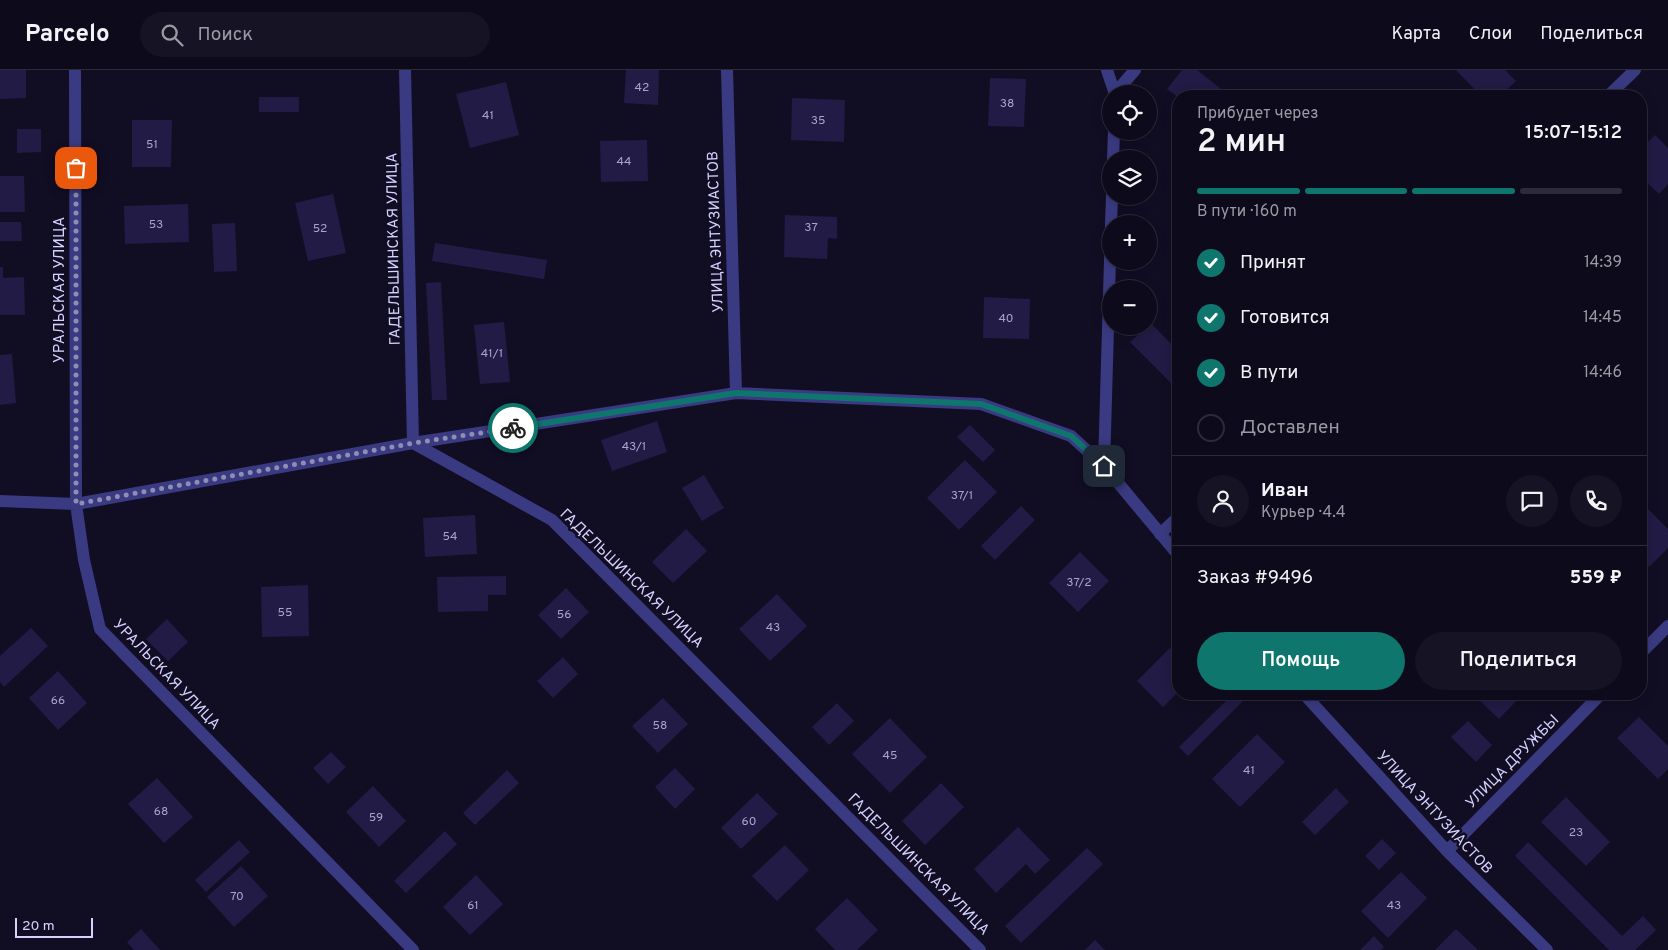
<!DOCTYPE html>
<html lang="ru">
<meta charset="utf-8">
<style>
:root{--surface:#0d0a1b;--page:#161324;--text:#f1f3f6;--muted:#9a9aa3;--line:#2d2b3a;--accent:#0f766e}
body{margin:0;font-family:Overpass,sans-serif;background:var(--page);color:var(--text);height:100vh;display:flex;flex-direction:column;font-size:19px;white-space:nowrap}
*{box-sizing:border-box;margin:0}
p{font-size:16px;color:var(--muted)}
.icon{flex:none;width:28px;height:28px;fill:none;stroke:currentColor;stroke-width:2;stroke-linecap:round;stroke-linejoin:round}
.map{position:relative;flex:1;overflow:hidden}
.side{position:absolute;left:1172px;top:20px;width:475px;height:610px;display:flex;flex-direction:column;background:var(--surface);border-radius:20px;box-shadow:0 2px 12px #0003,0 0 0 1px var(--line)}
.side>*{flex:none}
.fabs{position:absolute;left:1102px;top:15px;display:grid;gap:10px}
.fabs a{display:grid;place-items:center;width:55px;height:55px;border-radius:50%;background:var(--surface);box-shadow:0 2px 12px #0003,0 0 0 1px var(--line);font-size:25px}
.scale{position:absolute;left:15px;bottom:12px;width:78px;box-sizing:border-box;padding-left:5px;border:2px solid #d5d2ff;border-top:0;font-size:14px;line-height:18px;white-space:nowrap;color:#d5d2ff;-webkit-text-stroke:4px #110e24;paint-order:stroke}
.pin{position:absolute;display:grid;place-items:center;width:42px;height:42px;color:#fff;margin:-21px;border-radius:10px;box-shadow:0 2px 8px #0006}
.courier{position:absolute;display:grid;place-items:center;width:50px;height:50px;margin:-25px;border:4px solid #0f766e;border-radius:50%;background:#fff;color:#222;box-shadow:0 1px 6px #0007}
.head em{font-style:normal;font-weight:600}
.head div{display:flex;flex-direction:column-reverse}
.head{display:flex;align-items:center;justify-content:space-between;height:85px;padding:0 25px}
h1{font-size:32px;font-weight:600;line-height:38px}
.bar{display:grid;grid-template-columns:repeat(4,1fr);gap:8px 5px;align-content:center;height:60px;padding:0 25px}
.bar i{height:6px;border-radius:4px;background:var(--line)}
.bar .selected{background:var(--accent)}
.bar p{grid-column:span 4}
.line{display:flex;align-items:center;gap:12px;padding:0 25px;border-top:1px solid var(--line)}
.line div{flex:1}
.round{display:grid;place-items:center;flex:none;width:52px;height:52px;border-radius:26px;background:var(--page)}
ol{padding:0 25px;list-style:none}
li{display:flex;align-items:center;gap:15px;height:55px}
li p{margin-inline-start:auto}
li .icon{padding:5px;border-radius:50%;background:var(--accent);color:#fff;stroke-width:4}
li:last-child{color:var(--muted)}
li i{width:28px;height:28px;border:2px solid var(--line);border-radius:50%}
.cta{display:flex;gap:10px;margin-top:auto;padding:10px 25px}
.cta a{flex:1;height:58px;border-radius:30px;background:var(--accent);color:#fff;font-size:20px;font-weight:600;line-height:58px;text-align:center}
.cta a+a{background:var(--page);color:var(--text)}
header{display:flex;align-items:center;gap:30px;box-sizing:border-box;height:70px;padding:0 25px;background:var(--surface);border-bottom:1px solid var(--line)}
header strong{font-size:24px}
nav{display:flex;gap:28px;margin-inline-start:auto;font-size:18px}
.search{width:350px;height:45px;background:var(--page);display:flex;align-items:center;gap:12px;box-sizing:border-box;padding:0 18px;border-radius:28px;color:var(--muted);font-size:19px}
.map>svg:first-child{display:block}
.building{fill:#221b45}
.lines{fill:none;stroke-linecap:round;stroke-linejoin:round}
.street{stroke:#3a3a82;stroke-width:12}
.done{stroke:#908db2;stroke-width:5;stroke-dasharray:0 9}
.route{stroke:#0f766e;stroke-width:6}
.labels{text-anchor:middle;stroke-width:5;stroke-linejoin:round;paint-order:stroke}
.number-label{font-size:12px;fill:#a8a4d0}
.street-label{font-size:15px;fill:#d5d2ff;stroke:#110e24}
</style>
<header>
<strong>Parcelo</strong>
<div class="search"><svg class="icon" aria-label="search" viewBox="0 0 24 24"><circle cx="10" cy="10" r="6"/><path d="M15 15l6 6"/></svg>Поиск</div>
<nav><a>Карта</a><a>Слои</a><a>Поделиться</a></nav>
</header>
<div class="map">
<svg width="1668" height="880" viewBox="0 0 1668 880">
<rect width="100%" height="100%" fill="#110e24"/>
<path class="building" d="M 0,0 L 26,0 L 26,28 L 0,29 Z
M 626,0 L 659,0 L 658,35 L 624,33 Z
M 1182,0 L 1197,0 L 1230,26 L 1179,28 L 1167,19 Z
M 1456,0 L 1505,0 L 1516,11 L 1500,26 L 1481,26 Z
M 990,8 L 1026,9 L 1024,57 L 988,56 Z
M 506,12 L 519,65 L 470,78 L 456,24 Z
M 259,27 L 299,27 L 299,42 L 259,42 Z
M 792,28 L 845,30 L 844,72 L 791,70 Z
M 132,50 L 172,50 L 171,97 L 132,97 Z
M 17,59 L 41,59 L 41,82 L 17,83 Z
M 1655,65 L 1668,78 L 1668,114 L 1659,124 L 1641,107 L 1641,79 Z
M 647,70 L 648,111 L 601,112 L 600,71 Z
M 0,106 L 24,106 L 25,142 L 0,142 Z
M 333,124 L 346,183 L 308,191 L 295,133 Z
M 188,134 L 189,172 L 125,174 L 124,136 Z
M 785,145 L 837,147 L 837,169 L 828,168 L 827,189 L 784,187 Z
M 0,152 L 21,152 L 22,171 L 0,171 Z
M 235,153 L 237,201 L 214,202 L 212,154 Z
M 435,173 L 547,190 L 544,209 L 432,191 Z
M 0,197 L 3,197 L 3,208 L 24,207 L 25,245 L 0,245 Z
M 441,212 L 447,330 L 432,330 L 426,213 Z
M 984,227 L 1030,229 L 1029,269 L 983,268 Z
M 504,252 L 510,312 L 480,314 L 474,255 Z
M 1151,253 L 1179,282 L 1179,321 L 1130,272 Z
M 12,284 L 16,333 L 0,335 L 0,285 Z
M 657,351 L 667,382 L 612,401 L 601,370 Z
M 970,355 L 995,380 L 983,392 L 957,367 Z
M 965,390 L 997,422 L 959,460 L 927,428 Z
M 704,405 L 724,438 L 702,451 L 682,418 Z
M 1021,436 L 1035,450 L 995,490 L 981,476 Z
M 1648,439 L 1668,459 L 1668,478 L 1649,497 L 1641,489 L 1641,445 Z
M 475,445 L 477,484 L 425,487 L 423,448 Z
M 686,459 L 707,481 L 673,513 L 652,492 Z
M 1080,482 L 1109,511 L 1078,542 L 1049,513 Z
M 506,506 L 506,525 L 488,525 L 488,541 L 438,542 L 437,507 Z
M 308,515 L 309,566 L 262,567 L 261,517 Z
M 566,518 L 589,542 L 561,569 L 538,545 Z
M 777,524 L 807,556 L 770,591 L 739,559 Z
M 167,549 L 188,572 L 168,591 L 146,569 Z
M 31,558 L 48,576 L 4,617 L 0,612 L 0,586 Z
M 1170,578 L 1179,587 L 1179,621 L 1163,637 L 1137,611 Z
M 563,587 L 578,604 L 553,628 L 537,611 Z
M 58,601 L 87,633 L 58,660 L 29,628 Z
M 1233,624 L 1236,624 L 1243,631 L 1188,686 L 1179,677 Z
M 1473,624 L 1518,624 L 1521,626 L 1499,649 Z
M 663,628 L 688,654 L 658,683 L 632,656 Z
M 837,633 L 854,651 L 829,675 L 812,657 Z
M 1639,647 L 1668,676 L 1668,699 L 1658,709 L 1617,668 Z
M 890,648 L 927,687 L 890,723 L 852,684 Z
M 1468,651 L 1492,675 L 1476,692 L 1451,667 Z
M 1257,664 L 1285,692 L 1240,737 L 1212,709 Z
M 331,682 L 346,697 L 328,714 L 313,698 Z
M 675,698 L 695,719 L 675,739 L 655,717 Z
M 507,700 L 519,713 L 475,755 L 463,743 Z
M 157,708 L 193,747 L 164,773 L 128,734 Z
M 941,713 L 964,737 L 925,775 L 902,751 Z
M 373,716 L 406,751 L 379,777 L 346,742 Z
M 1336,718 L 1349,732 L 1315,765 L 1302,752 Z
M 757,723 L 778,744 L 741,779 L 721,758 Z
M 1566,727 L 1610,772 L 1586,796 L 1541,752 Z
M 1018,757 L 1050,790 L 1035,804 L 1026,794 L 996,823 L 974,799 Z
M 445,761 L 457,774 L 406,823 L 394,811 Z
M 1382,769 L 1396,783 L 1379,800 L 1365,786 Z
M 239,770 L 250,782 L 206,822 L 195,810 Z
M 1528,772 L 1622,866 L 1643,846 L 1656,860 L 1635,880 L 1609,880 L 1515,786 Z
M 785,775 L 809,800 L 777,831 L 752,806 Z
M 1087,778 L 1103,794 L 1021,873 L 1005,856 Z
M 241,796 L 268,826 L 234,857 L 207,827 Z
M 1401,802 L 1427,828 L 1388,868 L 1361,841 Z
M 476,805 L 503,834 L 470,865 L 443,837 Z
M 847,828 L 878,860 L 857,880 L 835,880 L 815,859 Z
M 141,859 L 160,880 L 134,880 L 127,872 Z
M 1456,859 L 1478,880 L 1435,880 Z
M 1374,866 L 1384,877 L 1381,880 L 1360,880 Z
M 1095,870 L 1105,880 L 1085,880 Z"/>
<g class="lines">
<path class="street" d="M 75,0 L 76,434 L 84,490 L 100,559 L 413,880
M 405,0 L 413,373 L 552,450 L 980,880
M 727,0 L 736,323
M 1107,0 L 1115,24
M 1115,23 L 1135,0
M 1608,26 L 1635,0
M 1113,89 L 1114,61
M 1111,154 L 1112,126
M 1104,396 L 1111,156
M 0,431 L 76,434 L 413,373 L 736,323 L 981,334 L 1071,366 L 1104,396 L 1179,486
M 1160,464 L 1179,446
M 1641,583 L 1668,556
M 1304,624 L 1447,781 L 1547,880
M 1447,781 L 1601,624"/>
</g>
<g class="lines">
<path class="done" d="M 76,98 L 76,434 L 414,373 L 513,358"/>
<path class="route" d="M 513,358 L 736,323 L 981,334 L 1071,366 L 1104,396"/>
</g>
<g class="labels">
<g class="number-label">
<text x="642" y="21">42</text>
<text x="1007" y="37">38</text>
<text x="488" y="49">41</text>
<text x="818" y="54">35</text>
<text x="152" y="78">51</text>
<text x="624" y="95">44</text>
<text x="156" y="158">53</text>
<text x="811" y="161">37</text>
<text x="320" y="162">52</text>
<text x="1006" y="252">40</text>
<text x="492" y="287">41/1</text>
<text x="634" y="380">43/1</text>
<text x="962" y="429">37/1</text>
<text x="450" y="470">54</text>
<text x="1079" y="516">37/2</text>
<text x="285" y="546">55</text>
<text x="564" y="548">56</text>
<text x="773" y="561">43</text>
<text x="58" y="634">66</text>
<text x="660" y="659">58</text>
<text x="890" y="689">45</text>
<text x="1249" y="704">41</text>
<text x="161" y="745">68</text>
<text x="376" y="751">59</text>
<text x="749" y="755">60</text>
<text x="1576" y="766">23</text>
<text x="237" y="830">70</text>
<text x="473" y="839">61</text>
<text x="1394" y="839">43</text>
</g>
<g class="street-label">
<text transform="translate(715 162) rotate(-92)" y="5">УЛИЦА ЭНТУЗИАСТОВ</text>
<text transform="translate(393 179) rotate(-91)" y="5">ГАДЕЛЬШИНСКАЯ УЛИЦА</text>
<text transform="translate(59 220) rotate(-90)" y="5">УРАЛЬСКАЯ УЛИЦА</text>
<text transform="translate(632 508) rotate(44)" y="5">ГАДЕЛЬШИНСКАЯ УЛИЦА</text>
<text transform="translate(167 604) rotate(46)" y="5">УРАЛЬСКАЯ УЛИЦА</text>
<text transform="translate(1512 691) rotate(-45)" y="5">УЛИЦА ДРУЖБЫ</text>
<text transform="translate(1435 742) rotate(47)" y="5">УЛИЦА ЭНТУЗИАСТОВ</text>
<text transform="translate(919 794) rotate(45)" y="5">ГАДЕЛЬШИНСКАЯ УЛИЦА</text>
</g>
</g>
</svg>
<div class="fabs">
<a><svg class="icon" aria-label="locate" viewBox="0 0 24 24"><circle cx="12" cy="12" r="6"/><path d="M12 2v4M12 18v4M2 12h4M18 12h4"/></svg></a>
<a><svg class="icon" aria-label="layers" viewBox="0 0 24 24"><path d="M12 4l9 5-9 5-9-5zM3 14l9 5 9-5"/></svg></a>
<a>+</a>
<a>−</a>
</div>
<div class="scale">20 m</div>
<div class="pin" style="left:76px;top:98px;background:#ea580c"><svg class="icon" aria-label="bag" viewBox="0 0 24 24"><path d="M5 8h14l-1 12H6zM9 8a3 3 0 0 1 6 0"/></svg></div>
<div class="pin" style="left:1104px;top:396px;background:#1f2937"><svg class="icon" aria-label="home" viewBox="0 0 24 24"><path d="M3 11l9-7 9 7M6 9v11h12V9"/></svg></div>
<div class="courier" style="left:513px;top:358px"><svg class="icon" aria-label="bike" viewBox="0 0 24 24"><circle cx="6" cy="16" r="4"/><circle cx="18" cy="16" r="4"/><path d="M6 16l4-8h5l3 8M10 8l3 8H6M13 5h3"/></svg></div>
<section class="side">
<div class="head"><div><h1>2 мин</h1><p>Прибудет через</p></div><em>15:07–15:12</em></div>
<div class="bar"><i class="selected"></i><i class="selected"></i><i class="selected"></i><i></i><p>В пути · 160 m</p></div>
<ol>
<li><svg class="icon" aria-label="check" viewBox="0 0 24 24"><path d="M5 12l5 5 9-10"/></svg>Принят<p>14:39</p></li>
<li><svg class="icon" aria-label="check" viewBox="0 0 24 24"><path d="M5 12l5 5 9-10"/></svg>Готовится<p>14:45</p></li>
<li><svg class="icon" aria-label="check" viewBox="0 0 24 24"><path d="M5 12l5 5 9-10"/></svg>В пути<p>14:46</p></li>
<li><i></i>Доставлен</li>
</ol>
<div class="line" style="height:90px"><a class="round"><svg class="icon" aria-label="person" viewBox="0 0 24 24"><circle cx="12" cy="8" r="4"/><path d="M4 21q1-7 8-7t8 7"/></svg></a><div><b>Иван</b><p>Курьер · 4.4</p></div><a class="round"><svg class="icon" aria-label="chat" viewBox="0 0 24 24"><path d="M4 5h16v11H9l-5 4z"/></svg></a><a class="round"><svg class="icon" aria-label="phone" viewBox="0 0 24 24"><path d="M5 4h4l2 5-3 2q2 4 5 5l2-3 5 2v4C11 20 4 13 5 4z"/></svg></a></div>
<div class="line" style="height:65px"><div>Заказ #9496</div><b>559 ₽</b></div>
<div class="cta"><a>Помощь</a><a>Поделиться</a></div>
</section>
</div>
